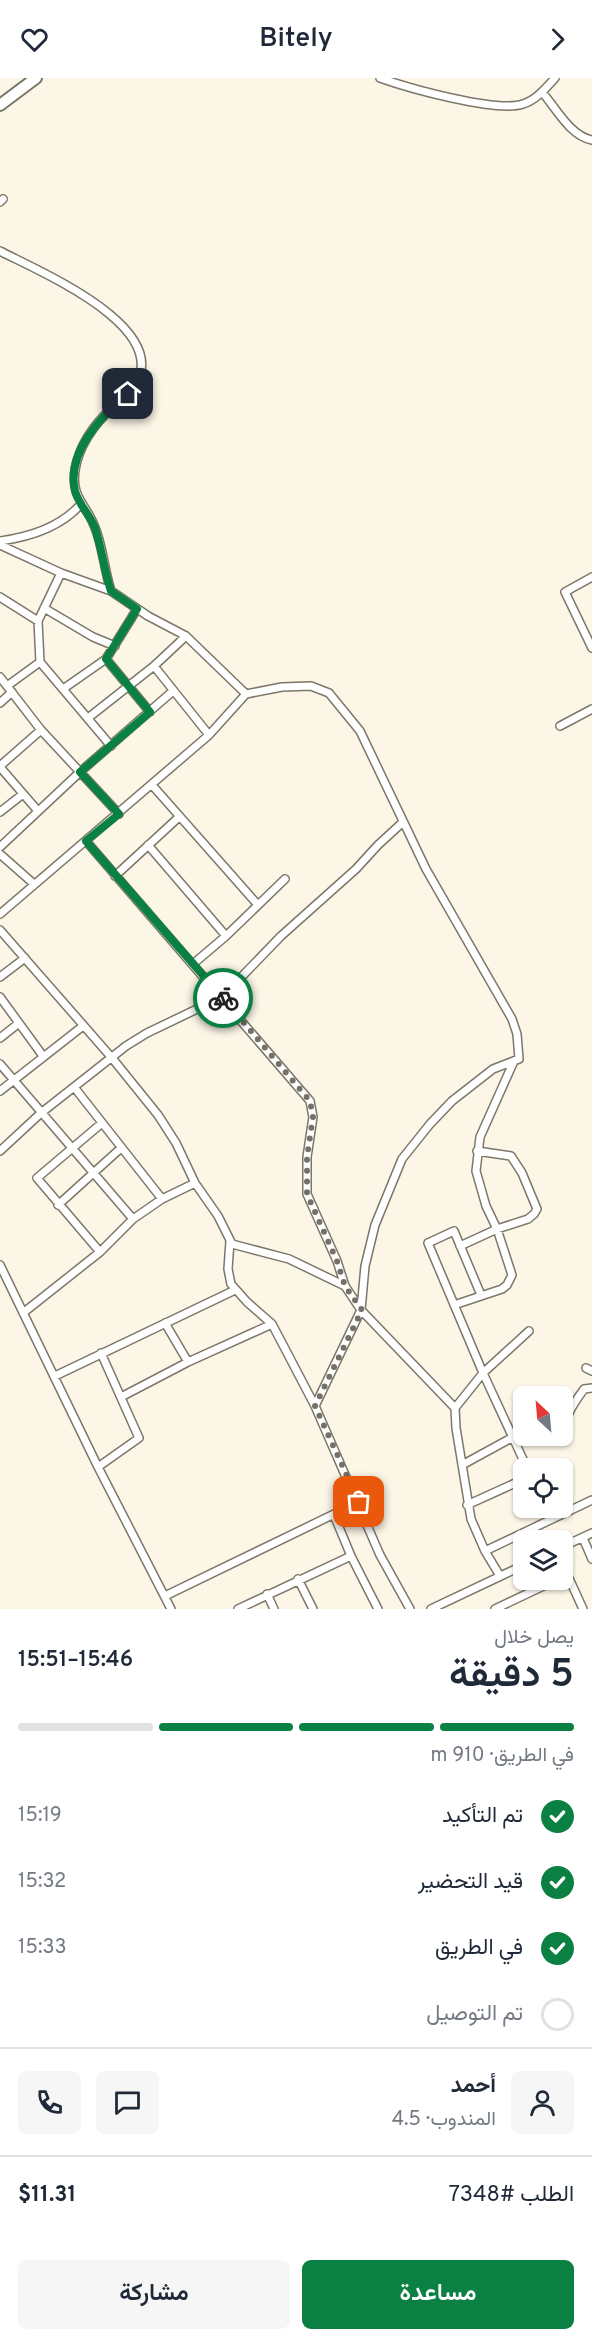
<!DOCTYPE html>
<html lang="ar">
<meta charset="utf-8">
<style>
:root{--surface:#fff;--page:#f6f6f7;--text:#1f2937;--muted:#747a83;--line:#e0e1e3;--accent:#0b8043}
body{margin:0;font-family:Overpass,Vazirmatn,sans-serif;background:var(--page);color:var(--text);direction:rtl;height:100vh;display:flex;flex-direction:column;font-size:22px;white-space:nowrap}
*{box-sizing:border-box;margin:0}
p{font-size:20px;color:var(--muted)}
.icon{flex:none;width:33px;height:33px;fill:none;stroke:currentColor;stroke-width:2;stroke-linecap:round;stroke-linejoin:round}
.map{position:relative;height:1531px;overflow:hidden;direction:ltr}
.sheet{display:flex;flex-direction:column;background:var(--surface);flex:1}
.sheet>*{flex:none}
.needle{width:39px;rotate:334deg}
.buttons{position:absolute;left:513px;top:1308px;display:grid;gap:12px}
.buttons a{display:grid;place-items:center;width:60px;height:60px;border-radius:9px;background:var(--surface);box-shadow:0 2px 4px #0004;font-size:30px}
.pin{position:absolute;display:grid;place-items:center;width:51px;height:51px;color:#fff;margin:-26px;border-radius:12px;box-shadow:0 3px 9px #0006}
.courier{position:absolute;display:grid;place-items:center;width:60px;height:60px;margin:-30px;border:4px solid #0b8043;border-radius:50%;background:#fff;color:#222;box-shadow:0 2px 8px #0007}
.summary em{font-style:normal;font-weight:600}
.summary div{display:flex;flex-direction:column-reverse}
.summary{display:flex;align-items:center;justify-content:space-between;height:102px;padding:0 18px}
h1{font-size:39px;font-weight:600;line-height:45px}
.bar{display:grid;grid-template-columns:repeat(4,1fr);gap:9px 6px;align-content:center;height:72px;padding:0 18px}
.bar i{height:8px;border-radius:4px;background:var(--line)}
.bar .current{background:var(--accent)}
.bar p{grid-column:span 4}
.line{display:flex;align-items:center;gap:15px;padding:0 18px;border-top:2px solid var(--line)}
.line div{flex:1}
.round{display:grid;place-items:center;flex:none;width:63px;height:63px;border-radius:9px;background:var(--page)}
ol{padding:0 18px;list-style:none}
li{display:flex;align-items:center;gap:18px;height:66px}
li p{margin-inline-start:auto}
li .icon{padding:6px;border-radius:50%;background:var(--accent);color:#fff;stroke-width:4}
li:last-child{color:var(--muted)}
li i{width:33px;height:33px;border:3px solid var(--line);border-radius:50%}
.cta{display:flex;gap:12px;margin-top:auto;padding:12px 18px}
.cta a{flex:1;height:69px;border-radius:9px;background:var(--accent);color:#fff;font-size:24px;font-weight:600;line-height:69px;text-align:center}
.cta a+a{background:var(--page);color:var(--text)}
header{display:flex;justify-content:space-between;align-items:center;height:78px;padding:0 18px;background:var(--surface);font-size:27px;font-weight:600}
.map>svg:first-child{display:block}
.lines{fill:none;stroke-linecap:round;stroke-linejoin:round}
.minor-casing{stroke:#7d776a;stroke-width:10}
.trunk-casing{stroke:#7d776a;stroke-width:14}
.minor{stroke:#fff;stroke-width:7}
.trunk{stroke:#fff;stroke-width:10}
.done{stroke:#757169;stroke-width:6;stroke-dasharray:0 10.8}
.route{stroke:#0b8043;stroke-width:8}
</style>
<header><svg class="icon" aria-label="forward" viewBox="0 0 24 24"><path d="M9 5l7 7-7 7"/></svg>Bitely<svg class="icon" aria-label="heart" viewBox="0 0 24 24"><path d="M12 20l-8-8c-3-5 5-10 8-4 3-6 11-1 8 4z"/></svg></header>
<div class="map">
<svg width="592" height="1531" viewBox="0 0 592 1531">
<rect width="100%" height="100%" fill="#fcf6e7"/>
<g class="lines">
<g class="minor-casing">
<path id="minor" d="M 380,0 C 408,10 497,35 523,26 C 536,22 546,10 555,0
M 542,14 C 556,30 570,58 592,62
M 0,124 L 3,121
M 0,173 C 38,193 179,251 132,312 C 127,318 120,322 115,327 C 96,344 79,367 75,392 C 71,419 85,425 94,447 C 103,468 104,491 111,513
M 0,463 C 29,459 61,449 81,426
M 0,467 L 61,495 L 111,513 L 148,538 L 186,558 L 246,616
M 592,499 L 565,514 L 592,570
M 0,519 L 38,543 L 61,495
M 44,530 L 93,559 L 115,568
M 106,581 L 150,634
M 40,584 L 111,668
M 154,588 L 209,657
M 0,599 L 41,652 L 119,736
M 7,608 L 40,584 L 38,543
M 63,611 L 106,581 L 137,531
M 0,625 L 12,614
M 88,640 L 154,588 L 186,558
M 560,648 L 592,631
M 0,688 L 41,652
M 0,689 L 38,733
M 152,707 L 258,827
M 0,734 L 23,716
M 86,763 L 310,1023 L 313,1039 L 307,1079 L 307,1116 L 337,1183 L 345,1208
M 148,767 L 226,858
M 0,769 L 80,694 L 173,613
M 0,776 L 34,806
M 115,798 L 179,739
M 0,836 L 209,657 L 246,616 L 282,609 L 311,608 L 329,615 L 360,653 L 426,791 L 512,941 L 517,956 L 519,981 L 493,991 L 452,1023 L 430,1046 L 402,1081 L 375,1147 L 365,1188 L 361,1232 L 315,1328
M 0,852 L 112,980 L 158,1037 L 176,1065 L 195,1105 L 218,1138 L 232,1166 L 289,1181 L 345,1208 L 361,1232 L 455,1330
M 193,886 L 226,858 L 285,801
M 0,899 L 25,880
M 0,919 L 43,978
M 0,960 L 19,945
M 0,986 L 133,1141
M 74,1009 L 162,1121
M 0,1013 L 83,948
M 0,1073 L 41,1035 L 126,968 L 147,955 L 222,919 L 281,858 L 356,791 L 378,767 L 403,744
M 58,1127 L 121,1070
M 230,1163 L 228,1191 L 231,1206 L 247,1224 L 272,1246 L 315,1328 L 380,1477 L 410,1531
M 460,1168 L 497,1151 L 528,1141 L 534,1136 L 537,1131 L 522,1095 L 511,1078 L 477,1073
M 100,1174 L 37,1100 L 102,1045
M 0,1187 L 98,1389 L 171,1531
M 481,1217 L 454,1153 L 428,1165 L 483,1295 L 527,1390
M 454,1227 L 502,1211 L 507,1207 L 512,1197 L 497,1151 L 486,1128 L 476,1093 L 480,1059 L 514,983
M 23,1235 L 100,1174 L 133,1141 L 162,1121 L 195,1105
M 165,1245 L 188,1284
M 586,1290 L 592,1293
M 55,1298 L 235,1212
M 121,1319 L 188,1284 L 272,1246
M 565,1354 C 564,1338 575,1324 584,1311 L 592,1310
M 462,1387 L 524,1353
M 98,1389 L 139,1360 L 101,1275
M 551,1390 L 562,1386
M 467,1427 L 524,1401
M 549,1430 L 555,1439
M 334,1437 L 351,1478 L 378,1531
M 583,1460 L 592,1481
M 562,1469 L 592,1455
M 485,1473 L 592,1422
M 562,1485 L 583,1531
M 500,1498 L 485,1473 L 471,1441 L 456,1350 L 455,1330 L 483,1295 L 529,1253
M 298,1501 L 313,1531
M 267,1516 L 274,1531
M 165,1518 L 359,1424
M 238,1531 L 351,1478
M 431,1531 L 524,1487
M 495,1531 L 556,1502"/>
</g>
<g class="trunk-casing">
<path id="trunk" d="M 0,27 L 36,0"/>
</g>
<use href="#minor" class="minor"/>
<use href="#trunk" class="trunk"/>
</g>
<g class="lines">
<path class="done" d="M 223,920 L 310,1023 L 313,1039 L 307,1079 L 307,1116 L 337,1183 L 345,1208 L 362,1232 L 315,1328 L 359,1424"/>
<path class="route" d="M 128,316 C 101,338 66,375 75,413 C 79,427 90,437 95,450 C 102,471 104,492 111,513 L 137,531 L 106,581 L 150,634 L 80,694 L 119,736 L 86,763 L 223,920"/>
</g>
</svg>
<div class="buttons">
<a><svg class="needle" viewBox="-14 -14 28 28"><path d="M0-13l5 13h-10z" fill="#e53935"/><path d="M0 13l5-13h-10z" fill="#747a83"/></svg></a>
<a><svg class="icon" aria-label="locate" viewBox="0 0 24 24"><circle cx="12" cy="12" r="6"/><path d="M12 2v4M12 18v4M2 12h4M18 12h4"/></svg></a>
<a><svg class="icon" aria-label="layers" viewBox="0 0 24 24"><path d="M12 4l9 5-9 5-9-5zM3 14l9 5 9-5"/></svg></a>
</div>
<div class="pin" style="left:359px;top:1424px;background:#ea580c"><svg class="icon" aria-label="bag" viewBox="0 0 24 24"><path d="M5 8h14l-1 12H6zM9 8a3 3 0 0 1 6 0"/></svg></div>
<div class="pin" style="left:128px;top:316px;background:#1f2937"><svg class="icon" aria-label="home" viewBox="0 0 24 24"><path d="M3 11l9-7 9 7M6 9v11h12V9"/></svg></div>
<div class="courier" style="left:223px;top:920px"><svg class="icon" aria-label="bike" viewBox="0 0 24 24"><circle cx="6" cy="16" r="4"/><circle cx="18" cy="16" r="4"/><path d="M6 16l4-8h5l3 8M10 8l3 8H6M13 5h3"/></svg></div>
</div>
<section class="sheet">
<div class="summary"><div><h1>5 دقيقة</h1><p>يصل خلال</p></div><em>15:46–15:51</em></div>
<div class="bar"><i class="current"></i><i class="current"></i><i class="current"></i><i></i><p>في الطريق · 910 m</p></div>
<ol>
<li><svg class="icon" aria-label="check" viewBox="0 0 24 24"><path d="M5 12l5 5 9-10"/></svg>تم التأكيد<p>15:19</p></li>
<li><svg class="icon" aria-label="check" viewBox="0 0 24 24"><path d="M5 12l5 5 9-10"/></svg>قيد التحضير<p>15:32</p></li>
<li><svg class="icon" aria-label="check" viewBox="0 0 24 24"><path d="M5 12l5 5 9-10"/></svg>في الطريق<p>15:33</p></li>
<li><i></i>تم التوصيل</li>
</ol>
<div class="line" style="height:108px"><a class="round"><svg class="icon" aria-label="person" viewBox="0 0 24 24"><circle cx="12" cy="8" r="4"/><path d="M4 21q1-7 8-7t8 7"/></svg></a><div><b>أحمد</b><p>المندوب · 4.5</p></div><a class="round"><svg class="icon" aria-label="chat" viewBox="0 0 24 24"><path d="M4 5h16v11H9l-5 4z"/></svg></a><a class="round"><svg class="icon" aria-label="phone" viewBox="0 0 24 24"><path d="M5 4h4l2 5-3 2q2 4 5 5l2-3 5 2v4C11 20 4 13 5 4z"/></svg></a></div>
<div class="line" style="height:78px"><div>الطلب #7348</div><b>$11.31</b></div>
<div class="cta"><a>مساعدة</a><a>مشاركة</a></div>
</section>
